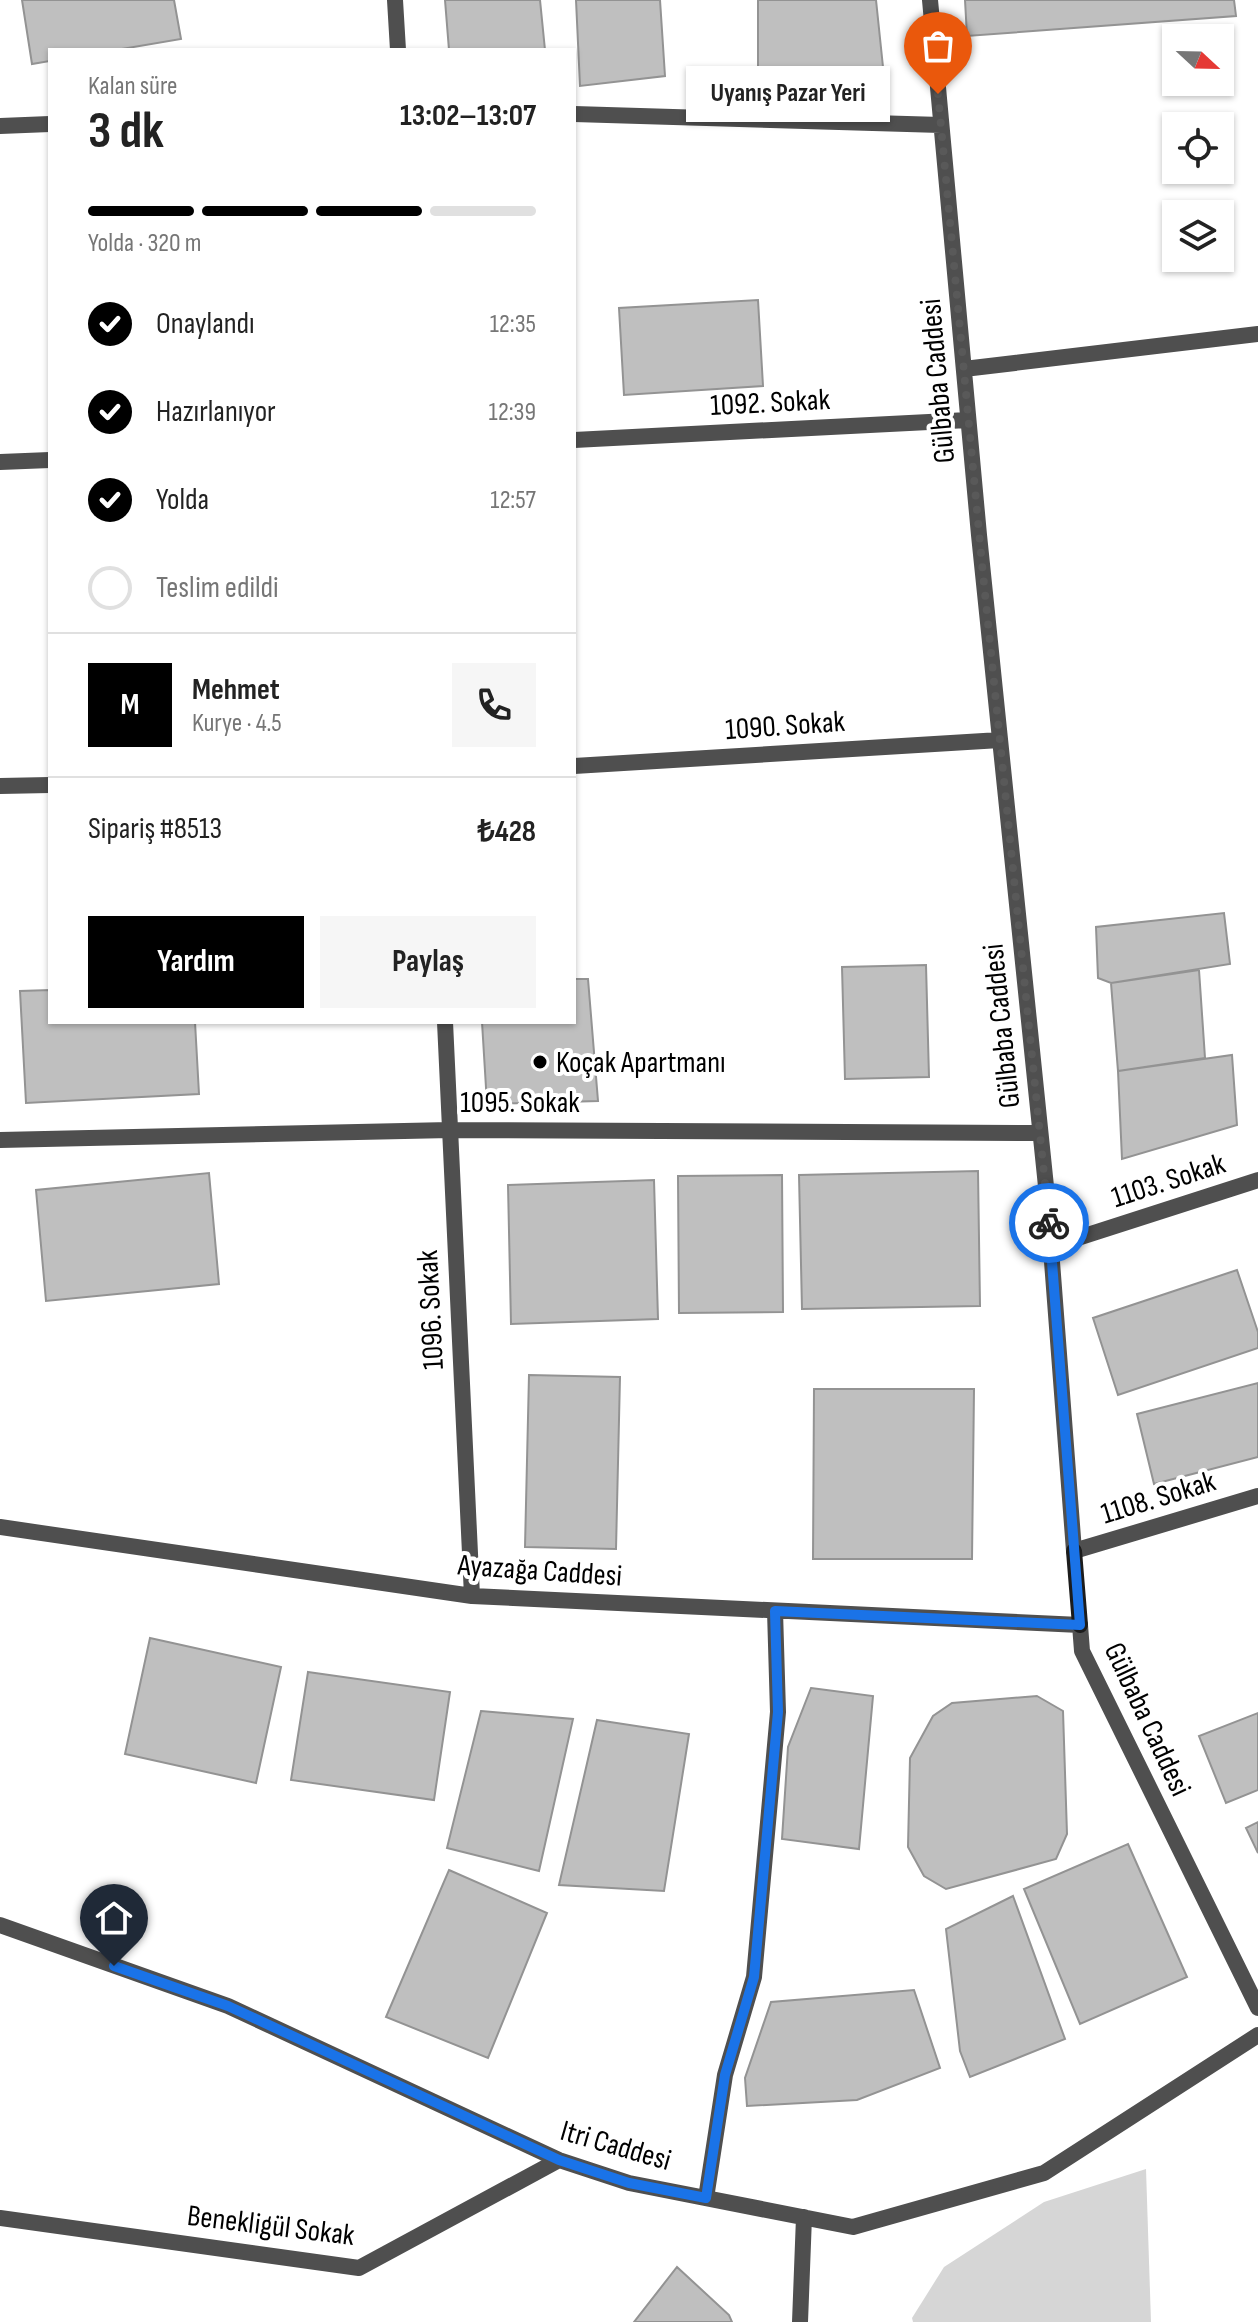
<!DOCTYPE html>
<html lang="tr">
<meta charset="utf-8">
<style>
:root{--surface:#fff;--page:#f6f6f6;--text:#222;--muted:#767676;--line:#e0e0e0;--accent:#000}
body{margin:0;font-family:"Sofia Sans Condensed",sans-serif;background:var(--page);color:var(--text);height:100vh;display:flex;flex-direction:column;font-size:30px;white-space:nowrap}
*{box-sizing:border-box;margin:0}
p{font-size:26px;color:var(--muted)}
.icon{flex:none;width:44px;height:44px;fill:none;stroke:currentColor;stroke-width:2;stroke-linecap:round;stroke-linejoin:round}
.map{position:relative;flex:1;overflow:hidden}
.sheet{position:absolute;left:48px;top:48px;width:528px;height:976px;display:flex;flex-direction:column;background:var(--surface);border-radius:0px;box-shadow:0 2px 6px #0004}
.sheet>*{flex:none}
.needle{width:52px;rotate:112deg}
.buttons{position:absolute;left:1162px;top:24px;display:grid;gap:16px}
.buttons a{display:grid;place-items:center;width:72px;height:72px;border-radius:0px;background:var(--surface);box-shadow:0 2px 6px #0004;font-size:40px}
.pin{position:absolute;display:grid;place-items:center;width:68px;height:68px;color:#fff;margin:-82px -34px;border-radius:50% 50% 50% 0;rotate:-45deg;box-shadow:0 0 8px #0007}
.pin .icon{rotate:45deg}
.courier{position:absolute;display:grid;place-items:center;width:80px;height:80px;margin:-40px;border:6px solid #1a73e8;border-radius:50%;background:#fff;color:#222;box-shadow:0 2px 10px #0007}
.bubble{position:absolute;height:56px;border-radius:0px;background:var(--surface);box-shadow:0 2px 6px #0004;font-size:26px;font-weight:700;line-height:56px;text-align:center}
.summary em{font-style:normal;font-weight:700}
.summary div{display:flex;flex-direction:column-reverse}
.summary{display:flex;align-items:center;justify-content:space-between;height:136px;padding:0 40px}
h1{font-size:52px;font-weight:700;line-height:60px}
.bar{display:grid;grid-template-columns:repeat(4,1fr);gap:12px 8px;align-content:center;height:96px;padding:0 40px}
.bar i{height:10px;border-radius:6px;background:var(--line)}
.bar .on{background:var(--accent)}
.bar p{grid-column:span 4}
.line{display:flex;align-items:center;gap:20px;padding:0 40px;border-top:2px solid var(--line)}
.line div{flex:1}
.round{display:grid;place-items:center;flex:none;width:84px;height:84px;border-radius:0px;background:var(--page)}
ol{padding:0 40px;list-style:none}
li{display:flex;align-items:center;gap:24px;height:88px}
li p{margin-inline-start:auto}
li .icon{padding:8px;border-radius:50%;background:var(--accent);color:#fff;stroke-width:4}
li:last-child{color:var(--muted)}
li i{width:44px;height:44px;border:4px solid var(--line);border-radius:50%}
.button{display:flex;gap:16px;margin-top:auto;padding:16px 40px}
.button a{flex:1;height:92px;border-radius:0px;background:var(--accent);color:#fff;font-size:32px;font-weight:700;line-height:92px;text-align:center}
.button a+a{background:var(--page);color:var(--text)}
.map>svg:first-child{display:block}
.green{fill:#d6d6d6}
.building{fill:#bfbfbf;stroke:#939393;stroke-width:2}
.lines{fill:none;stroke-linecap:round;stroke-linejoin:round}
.street{stroke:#4f4f4f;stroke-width:16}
.secondary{stroke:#1c1c1c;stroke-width:16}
.done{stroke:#595959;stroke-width:8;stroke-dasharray:0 14.4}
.route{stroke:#1a73e8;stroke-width:10}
.poi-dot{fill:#000;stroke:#fff;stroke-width:3}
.labels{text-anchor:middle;stroke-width:8;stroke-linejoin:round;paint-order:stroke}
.street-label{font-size:30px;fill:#000;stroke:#fff}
.poi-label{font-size:30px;fill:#000;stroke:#fff;text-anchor:start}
</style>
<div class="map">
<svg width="1258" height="2322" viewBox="0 0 1258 2322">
<rect width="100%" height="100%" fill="#fff"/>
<path class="green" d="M 1146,2169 L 1151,2322 L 913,2322 L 912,2318 L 944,2267 L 1044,2202 Z"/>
<path class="building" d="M 22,0 L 174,0 L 181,39 L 116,50 L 50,50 L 50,61 L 32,64 Z
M 445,0 L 540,0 L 545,50 L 449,50 Z
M 576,0 L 660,0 L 665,76 L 580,86 Z
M 758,0 L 876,0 L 883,67 L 758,77 Z
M 965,0 L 1234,0 L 1236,16 L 967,36 Z
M 758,300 L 763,386 L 624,395 L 619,308 Z
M 1224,913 L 1230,964 L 1111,983 L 1098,978 L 1096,927 Z
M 926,965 L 929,1077 L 845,1079 L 842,967 Z
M 1199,970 L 1205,1058 L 1118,1071 L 1111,983 Z
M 574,979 L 588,979 L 598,1101 L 487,1104 L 482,1022 L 574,1022 Z
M 50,990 L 50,1022 L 195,1022 L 199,1094 L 26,1103 L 20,991 Z
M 1232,1055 L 1237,1125 L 1122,1159 L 1118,1071 Z
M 978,1171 L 980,1306 L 802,1309 L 799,1175 Z
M 209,1173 L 219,1284 L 46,1301 L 36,1190 Z
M 782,1175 L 783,1312 L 679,1313 L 678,1176 Z
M 654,1180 L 658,1319 L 511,1324 L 508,1185 Z
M 1237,1270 L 1258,1332 L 1258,1348 L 1118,1395 L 1093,1318 Z
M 529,1375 L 620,1377 L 616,1549 L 525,1547 Z
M 1258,1383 L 1258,1457 L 1154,1484 L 1137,1414 Z
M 814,1389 L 974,1389 L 972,1559 L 813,1559 Z
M 150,1638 L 281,1667 L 256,1783 L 125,1754 Z
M 308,1672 L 450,1692 L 434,1800 L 291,1780 Z
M 811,1688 L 873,1696 L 859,1849 L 782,1839 L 788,1747 Z
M 1037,1696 L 1063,1711 L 1067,1834 L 1056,1859 L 946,1889 L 924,1876 L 908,1847 L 910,1758 L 933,1716 L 952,1703 Z
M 481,1711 L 573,1719 L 539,1871 L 447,1848 Z
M 1258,1713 L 1258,1790 L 1226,1803 L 1199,1736 Z
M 597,1720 L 689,1734 L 664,1891 L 559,1885 Z
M 1258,1822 L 1258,1853 L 1246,1828 Z
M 1128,1844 L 1187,1977 L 1080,2024 L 1024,1889 Z
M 449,1870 L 547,1913 L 488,2058 L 386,2017 Z
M 1013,1896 L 1065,2039 L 970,2077 L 960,2051 L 946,1929 Z
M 914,1990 L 940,2068 L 857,2100 L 747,2106 L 745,2078 L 771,2002 Z
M 677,2267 L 729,2315 L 732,2322 L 634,2322 Z"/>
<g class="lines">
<path class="street" d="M 395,0 L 398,50
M 930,0 L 979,535 L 1047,1196 L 1074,1551 L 1258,1496
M 574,114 L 941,125
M 0,126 L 50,124
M 964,369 L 1258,334
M 574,440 L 968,420
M 0,462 L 50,460
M 574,766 L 1000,740
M 0,786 L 50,785
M 445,1022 L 472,1596
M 0,1140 L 450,1130 L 1040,1133
M 1050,1247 L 1258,1180
M 0,1527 L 472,1596 L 1080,1625 L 1082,1651 L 1258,2008
M 0,1925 L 228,2006 L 559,2160 L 629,2183 L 853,2227 L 1044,2173 L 1258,2035
M 706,2198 L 725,2075 L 754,1977 L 778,1712 L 775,1611
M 0,2218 L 359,2268 L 559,2160
M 800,2322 L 804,2217"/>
<path class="secondary" d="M 1074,1551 L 1080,1625"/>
</g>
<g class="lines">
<path class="done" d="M 938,94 L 982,564 L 1049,1223"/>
<path class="route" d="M 114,1966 L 228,2006 L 559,2160 L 629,2183 L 706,2198 L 725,2075 L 754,1977 L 778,1712 L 775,1611 L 1080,1625 L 1049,1223"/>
</g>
<circle class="poi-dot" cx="540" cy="1062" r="8"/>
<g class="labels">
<g class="street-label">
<text transform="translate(937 381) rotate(-95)" y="10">Gülbaba Caddesi</text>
<text transform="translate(770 402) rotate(-3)" y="10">1092. Sokak</text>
<text transform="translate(785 725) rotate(-4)" y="10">1090. Sokak</text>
<text transform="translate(1001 1026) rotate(-96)" y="10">Gülbaba Caddesi</text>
<text x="520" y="1112">1095. Sokak</text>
<text transform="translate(1168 1180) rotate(-18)" y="10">1103. Sokak</text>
<text transform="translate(430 1310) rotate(-93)" y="10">1096. Sokak</text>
<text transform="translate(1158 1497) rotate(-17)" y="10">1108. Sokak</text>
<text transform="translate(540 1570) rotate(4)" y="10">Ayazağa Caddesi</text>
<text transform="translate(1148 1719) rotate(65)" y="10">Gülbaba Caddesi</text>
<text transform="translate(616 2145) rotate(16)" y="10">Itri Caddesi</text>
<text transform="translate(271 2225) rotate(7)" y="10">Benekligül Sokak</text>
</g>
<g class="poi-label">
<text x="556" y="1072">Koçak Apartmanı</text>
</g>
</g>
</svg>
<div class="buttons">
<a><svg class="needle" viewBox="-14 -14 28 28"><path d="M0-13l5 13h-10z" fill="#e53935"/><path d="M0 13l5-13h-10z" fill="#767676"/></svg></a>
<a><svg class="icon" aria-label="locate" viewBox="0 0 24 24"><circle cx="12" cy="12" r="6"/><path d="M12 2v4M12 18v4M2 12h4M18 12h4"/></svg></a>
<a><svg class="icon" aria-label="layers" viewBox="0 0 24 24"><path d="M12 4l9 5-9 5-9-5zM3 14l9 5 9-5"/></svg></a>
</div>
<div class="pin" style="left:938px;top:94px;background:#ea580c"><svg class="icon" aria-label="bag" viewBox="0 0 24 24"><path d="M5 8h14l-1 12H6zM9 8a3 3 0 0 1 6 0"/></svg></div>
<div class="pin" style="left:114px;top:1966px;background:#1f2937"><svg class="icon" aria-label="home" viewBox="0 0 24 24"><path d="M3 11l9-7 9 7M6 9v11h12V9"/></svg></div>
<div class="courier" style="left:1049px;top:1223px"><svg class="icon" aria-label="bike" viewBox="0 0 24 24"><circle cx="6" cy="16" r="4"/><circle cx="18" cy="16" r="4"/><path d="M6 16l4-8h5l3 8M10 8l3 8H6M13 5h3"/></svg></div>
<div class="bubble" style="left:686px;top:66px;width:204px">Uyanış Pazar Yeri</div>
<section class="sheet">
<div class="summary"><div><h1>3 dk</h1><p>Kalan süre</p></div><em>13:02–13:07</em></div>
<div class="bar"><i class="on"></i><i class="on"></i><i class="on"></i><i></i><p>Yolda · 320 m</p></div>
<ol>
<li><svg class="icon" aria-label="check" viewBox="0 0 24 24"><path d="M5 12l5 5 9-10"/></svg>Onaylandı<p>12:35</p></li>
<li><svg class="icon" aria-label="check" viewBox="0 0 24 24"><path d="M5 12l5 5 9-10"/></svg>Hazırlanıyor<p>12:39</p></li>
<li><svg class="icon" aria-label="check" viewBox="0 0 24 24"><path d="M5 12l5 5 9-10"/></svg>Yolda<p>12:57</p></li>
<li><i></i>Teslim edildi</li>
</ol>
<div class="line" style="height:144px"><b class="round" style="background:var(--accent);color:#fff">M</b><div><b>Mehmet</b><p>Kurye · 4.5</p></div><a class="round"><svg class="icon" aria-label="phone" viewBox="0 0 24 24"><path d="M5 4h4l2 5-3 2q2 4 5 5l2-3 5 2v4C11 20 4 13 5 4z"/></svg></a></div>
<div class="line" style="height:104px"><div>Sipariş #8513</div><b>₺428</b></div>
<div class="button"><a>Yardım</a><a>Paylaş</a></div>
</section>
</div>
